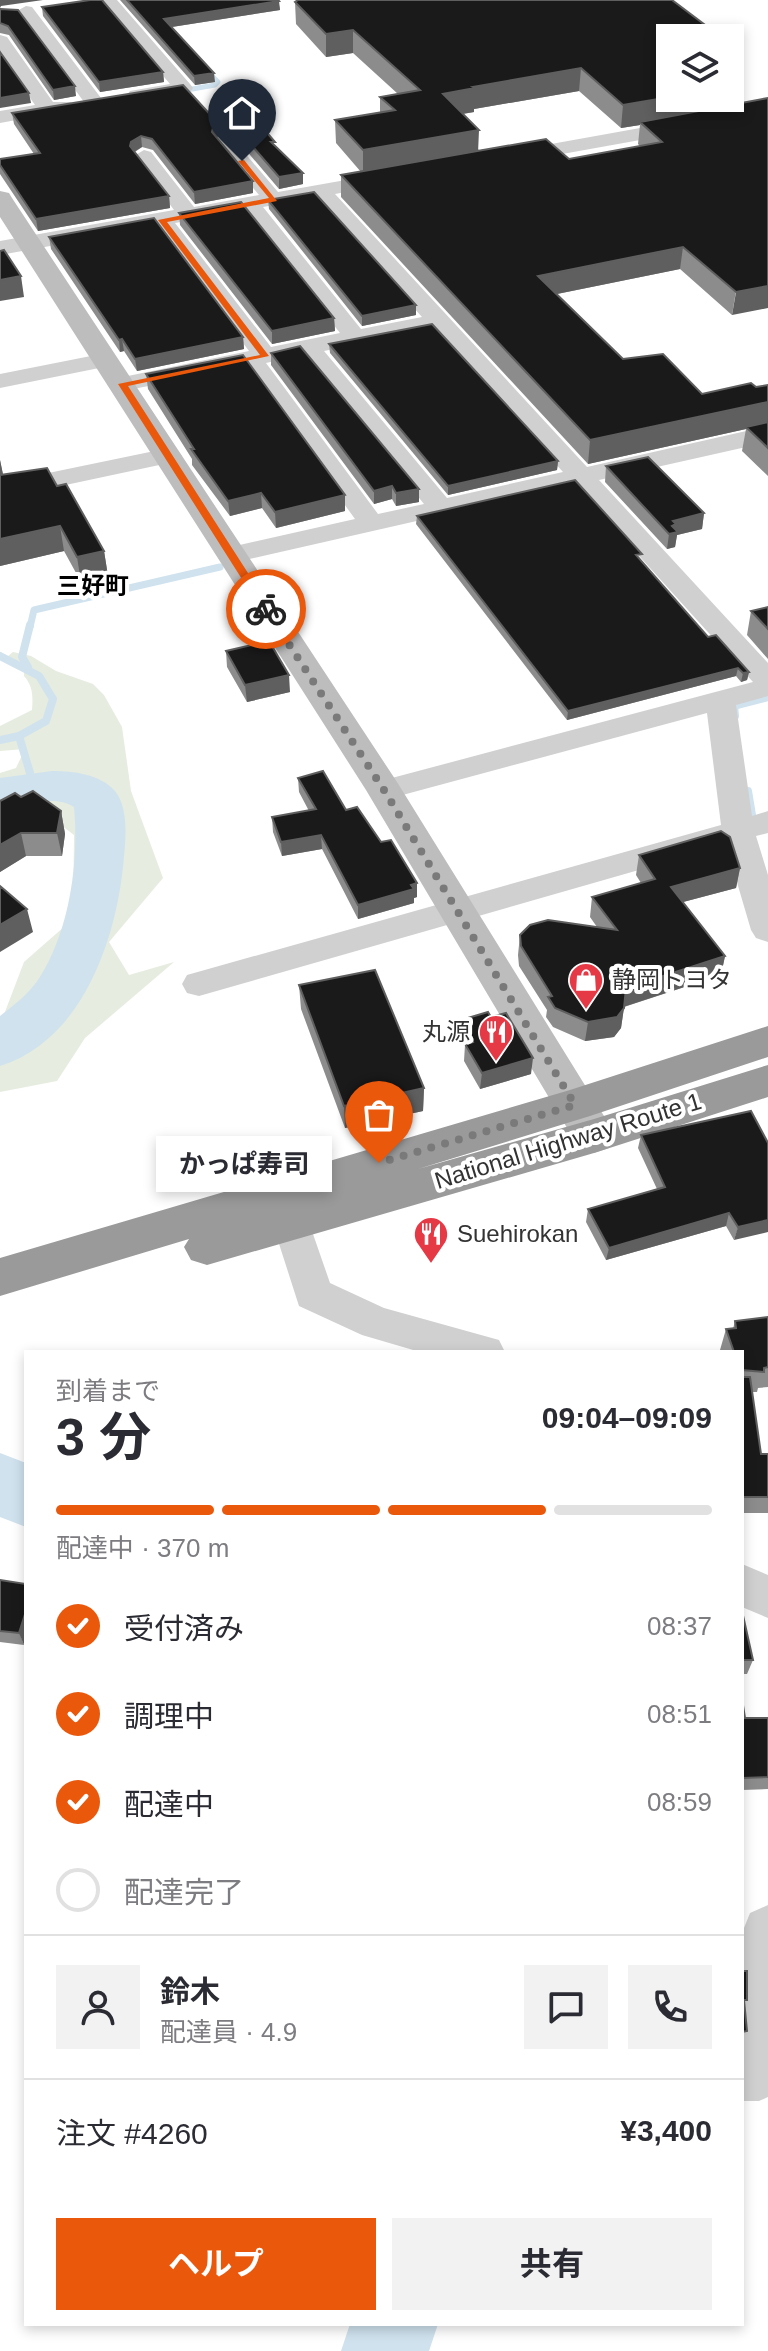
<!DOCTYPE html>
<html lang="ja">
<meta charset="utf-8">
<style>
:root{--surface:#fff;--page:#f2f2f3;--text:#2b2b33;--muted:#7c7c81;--line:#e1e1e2;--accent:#ea580c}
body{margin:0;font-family:Helvetica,"Noto Sans JP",sans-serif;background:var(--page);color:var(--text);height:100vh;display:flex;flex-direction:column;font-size:30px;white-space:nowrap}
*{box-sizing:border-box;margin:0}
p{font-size:26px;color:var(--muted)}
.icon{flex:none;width:44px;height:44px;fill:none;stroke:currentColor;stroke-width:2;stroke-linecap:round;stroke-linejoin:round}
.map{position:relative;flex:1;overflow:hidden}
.details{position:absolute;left:24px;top:1350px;width:720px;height:976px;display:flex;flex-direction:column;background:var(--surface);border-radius:0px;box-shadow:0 4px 12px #0003}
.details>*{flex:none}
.buttons{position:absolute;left:656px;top:24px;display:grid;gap:16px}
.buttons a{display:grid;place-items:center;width:88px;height:88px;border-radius:0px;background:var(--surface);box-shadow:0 4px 12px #0003;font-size:40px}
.pin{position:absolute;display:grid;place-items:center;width:68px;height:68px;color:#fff;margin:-82px -34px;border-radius:50% 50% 50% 0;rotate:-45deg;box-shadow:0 0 8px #0007}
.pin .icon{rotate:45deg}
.courier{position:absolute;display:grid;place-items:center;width:80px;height:80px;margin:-40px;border:6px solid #ea580c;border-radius:50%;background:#fff;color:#222;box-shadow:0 2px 10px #0007}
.bubble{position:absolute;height:56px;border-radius:0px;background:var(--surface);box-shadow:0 4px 12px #0003;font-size:26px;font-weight:700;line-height:56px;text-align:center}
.head em{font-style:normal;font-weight:700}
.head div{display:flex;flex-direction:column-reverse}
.head{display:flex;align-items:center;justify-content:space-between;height:136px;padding:0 32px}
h1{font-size:52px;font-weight:700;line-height:60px}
.bar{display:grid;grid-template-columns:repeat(4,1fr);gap:12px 8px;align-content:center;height:96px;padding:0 32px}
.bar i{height:10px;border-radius:6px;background:var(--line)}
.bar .current{background:var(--accent)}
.bar p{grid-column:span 4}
.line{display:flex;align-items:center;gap:20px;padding:0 32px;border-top:2px solid var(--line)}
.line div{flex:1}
.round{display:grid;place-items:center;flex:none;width:84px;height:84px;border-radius:0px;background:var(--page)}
ol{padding:0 32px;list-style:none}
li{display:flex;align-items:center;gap:24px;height:88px}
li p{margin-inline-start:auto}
li .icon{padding:8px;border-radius:50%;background:var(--accent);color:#fff;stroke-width:4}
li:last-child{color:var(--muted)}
li i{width:44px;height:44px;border:4px solid var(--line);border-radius:50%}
.action{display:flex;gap:16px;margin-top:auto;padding:16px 32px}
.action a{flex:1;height:92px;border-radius:0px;background:var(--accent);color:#fff;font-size:32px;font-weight:700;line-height:92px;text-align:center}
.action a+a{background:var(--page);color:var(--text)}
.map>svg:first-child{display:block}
.green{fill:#e6ecdf}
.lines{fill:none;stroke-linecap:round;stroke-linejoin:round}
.stream-far2{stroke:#cfe2ee;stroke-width:5}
.stream-far1{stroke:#cfe2ee;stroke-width:7}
.stream{stroke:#cfe2ee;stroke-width:8}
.river{fill:#cfe2ee;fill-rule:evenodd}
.street{fill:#d0d0d0;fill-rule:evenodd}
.secondary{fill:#bdbdbd;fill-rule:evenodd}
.highway{fill:#9a9a9a;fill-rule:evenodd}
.wall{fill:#8c8c8c;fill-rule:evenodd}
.shaded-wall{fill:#5f5f5f}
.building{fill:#1a1a1a;stroke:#5f5f5f;stroke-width:2}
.route{fill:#ea580c}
.done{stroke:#7a7a7a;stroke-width:8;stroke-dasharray:0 14.4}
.labels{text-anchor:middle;stroke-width:8;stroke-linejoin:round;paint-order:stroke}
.far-quarter-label{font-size:24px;font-weight:bold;fill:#000;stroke:#fff}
.poi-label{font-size:24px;fill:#333;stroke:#fff;text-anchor:start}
.street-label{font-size:24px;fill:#333;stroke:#fff}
</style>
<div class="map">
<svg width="768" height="2351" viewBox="0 0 768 2351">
<rect width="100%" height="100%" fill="#fff"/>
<path class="green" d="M 13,652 L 31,656 L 56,671 L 93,684 L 104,695 L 122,727 L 131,791 L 163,878 L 109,942 L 129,975 L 174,962 L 85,1038 L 57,1081 L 0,1092 L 0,1025 L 24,962 L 73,919 L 74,835 L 30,801 L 0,803 L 0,773 L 16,768 L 25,749 L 0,751 L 0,726 L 32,710 C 33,696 33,686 24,676 L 24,667 L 10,664 L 7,657 Z"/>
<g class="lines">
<path class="stream-far2" d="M 181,91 L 215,85 L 218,82 L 206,70"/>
<path class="stream-far1" d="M 30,627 L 34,610 L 220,567"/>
<path class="stream" d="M 0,656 L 39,676 L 53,699 L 46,721 L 19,736
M 28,667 L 22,657 L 30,625
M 735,716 L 734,706 L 768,697
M 0,740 L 19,736 L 30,773 L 29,789
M 748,791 L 754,827"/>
<path class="river" d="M 52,771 C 73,771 100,774 115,791 C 128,807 126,836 124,856 C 118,935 84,1040 0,1066 L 0,1016 C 14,1005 30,993 40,977 C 70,929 79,861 74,807 C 55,794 22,805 0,810 L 0,778 Z
M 0,1453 L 26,1463 L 26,1527 L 0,1517 Z
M 350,2324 L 438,2324 L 429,2351 L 341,2351 Z"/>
<path class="street" d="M 99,0 L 117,0 L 190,84 L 193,88 L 190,92 L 137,101 L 130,99 L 127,95 L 130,91 L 170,84 Z
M 26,6 L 32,7 L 101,98 L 104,102 L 101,106 L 87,106 L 17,11 Z
M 0,35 L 7,37 L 53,102 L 71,102 L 74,106 L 71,110 L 0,123 L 0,111 L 35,105 L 0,54 Z
M 768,105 L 768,117 L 507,164 L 497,158 L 507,152 Z
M 225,136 L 232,138 L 278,192 L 391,172 L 398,174 L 401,178 L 398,182 L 335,194 L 587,467 L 768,426 L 768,442 L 599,480 L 768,663 L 768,696 L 736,705 L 752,816 L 768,811 L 768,833 L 756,836 L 768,875 L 768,942 L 756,938 L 751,930 L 726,845 L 199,996 L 187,993 L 182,984 L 187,975 L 721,825 L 707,713 L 384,800 L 373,797 L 368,790 L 373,783 L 753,682 L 575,485 L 232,563 L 222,561 L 218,555 L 222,549 L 355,519 L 245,367 L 123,391 L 114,389 L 111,384 L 114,379 L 123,377 L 249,351 L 156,227 L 0,255 L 0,241 L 174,210 L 134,156 L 144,150 L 151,152 L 194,207 L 259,195 L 215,142 ZM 315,198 L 422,317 L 361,329 L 263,207 ZM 243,211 L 340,333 L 271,347 L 175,223 ZM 433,329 L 563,472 L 447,498 L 324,351 ZM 302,355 L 424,504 L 378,514 L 266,363 Z
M 106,353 L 114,355 L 118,360 L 114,365 L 0,388 L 0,374 Z
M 169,448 L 178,451 L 182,456 L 178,461 L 0,499 L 0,483 Z
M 291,1206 L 305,1211 L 330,1283 L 384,1308 L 499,1340 L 505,1352 L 420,1352 L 362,1335 L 299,1306 L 272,1222 L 277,1211 Z
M 742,1564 L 768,1575 L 768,1618 L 742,1607 Z
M 768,1905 L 768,2097 L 759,2101 L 742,2101 L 742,1933 L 750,1913 Z"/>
<path class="secondary" d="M 0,191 L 9,193 L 12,198 L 397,782 L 609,1124 L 616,1136 L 609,1148 L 594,1153 L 579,1148 L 366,790 L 0,217 Z"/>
<path class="highway" d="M 768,1026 L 768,1057 L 590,1116 L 418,1169 L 594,1119 L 768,1065 L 768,1097 L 594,1153 L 207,1265 L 191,1260 L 184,1247 L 189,1239 L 0,1296 L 0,1258 L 570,1090 Z"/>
</g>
<path class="wall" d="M 120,0 L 278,0 L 280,10 L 172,27 L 215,82 L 195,85 Z
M 295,2 L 709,28 L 708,38 L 670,38 L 670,98 L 724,98 L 723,107 L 768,98 L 732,315 L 680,269 L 557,294 L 623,359 L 702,394 L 768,385 L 768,476 L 742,451 L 746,429 L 588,464 L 341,197 L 341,175 L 361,172 L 336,143 L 335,120 L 380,113 L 380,97 L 398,94 L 353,53 L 326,57 L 296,24 ZM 579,91 L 621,128 L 640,125 L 638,144 L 640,146 L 569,159 L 479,151 L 463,114 L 474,112 L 474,109 Z
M 42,7 L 163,72 L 164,82 L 100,92 L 43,16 Z
M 0,9 L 76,96 L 54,100 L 9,35 L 0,33 Z
M 12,113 L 216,121 L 252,115 L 275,147 L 303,173 L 303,184 L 279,189 L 234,136 L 223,133 L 216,138 L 253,193 L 195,204 L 153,150 L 142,147 L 135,152 L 169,196 L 170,208 L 38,231 L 0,174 L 0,159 L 34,154 L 14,124 Z
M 268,200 L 416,315 L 362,326 L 269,209 Z
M 179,213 L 334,318 L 335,331 L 272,344 L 180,225 Z
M 49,237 L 243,337 L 244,349 L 137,371 L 124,351 L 120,352 L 51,249 Z
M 329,344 L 558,461 L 557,470 L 448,495 L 330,353 Z
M 271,353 L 419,489 L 419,502 L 396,506 L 392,499 L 374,504 L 271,365 Z
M 146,374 L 345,495 L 345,511 L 276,528 L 262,508 L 230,516 L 192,465 L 192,459 L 148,389 Z
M 0,460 L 3,475 L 57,486 L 104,551 L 108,576 L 81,582 L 64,551 L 0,566 Z
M 606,466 L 704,513 L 702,529 L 677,535 L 675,547 L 667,549 L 605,482 Z
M 417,516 L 641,561 L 708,637 L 749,672 L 747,680 L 741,682 L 736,676 L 567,720 L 416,524 Z
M 751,611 L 768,629 L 768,659 L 747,635 Z
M 226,651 L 290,692 L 247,702 L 227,667 Z
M 298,778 L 346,810 L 417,897 L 414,898 L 414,903 L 358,919 L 322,849 L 282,856 L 273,832 L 272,817 L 309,811 L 299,792 Z
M 21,797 L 61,811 L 65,834 L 62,856 L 26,856 L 0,872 L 0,801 Z
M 639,855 L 740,868 L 736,888 L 683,902 L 725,956 L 721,975 L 624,1007 L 621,1028 L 614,1037 L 585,1041 L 553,1027 L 546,1017 L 547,1010 L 519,966 L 518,955 L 520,935 L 597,927 L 590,917 L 592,897 L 641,883 L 636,875 Z
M 299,985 L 424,1088 L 423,1111 L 345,1128 L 301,1009 Z
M 491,1017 L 531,1074 L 480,1089 L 464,1061 L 465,1045 L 460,1037 L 461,1020 Z
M 641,1135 L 768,1143 L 734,1240 L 726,1226 L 606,1260 L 586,1222 L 588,1209 L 657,1189 L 638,1148 Z
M 768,1317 L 768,1387 L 758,1388 L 757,1392 L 752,1392 L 761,1454 L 768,1454 L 768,1513 L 742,1513 L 742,1352 L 721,1352 L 720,1350 L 726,1329 L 733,1329 L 735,1321 Z
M 0,1580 L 24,1645 L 0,1642 Z
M 742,1611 L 753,1660 L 747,1674 L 742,1674 Z
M 742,1698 L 745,1718 L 768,1718 L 768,1789 L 742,1790 Z"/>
<path class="shaded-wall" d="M 0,0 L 43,0 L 1,6 L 0,8 Z
M 279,1 L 280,10 L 165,28 L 164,19 Z
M 709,28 L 708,38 L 670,38 L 670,56 L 662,36 Z
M 353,30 L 353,53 L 326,57 L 326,34 Z
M 581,68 L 579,91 L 474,109 L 474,112 L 442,117 L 443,94 L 473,87 Z
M 163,72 L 164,82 L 100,92 L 99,82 Z
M 214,73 L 215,82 L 195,85 L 194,76 Z
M 75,86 L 76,96 L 54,100 L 53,90 Z
M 29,93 L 31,103 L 0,108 L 0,98 Z
M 670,97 L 670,98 L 724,98 L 722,110 L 640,122 L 640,125 L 621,128 L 623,105 Z
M 223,122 L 223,133 L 213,139 L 212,132 L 213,128 Z
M 479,130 L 478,153 L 363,174 L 363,150 Z
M 141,136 L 142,147 L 132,153 L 130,146 L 131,142 Z
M 303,173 L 303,184 L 279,189 L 279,177 Z
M 253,181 L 253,193 L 195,204 L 194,192 Z
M 169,196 L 170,208 L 38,231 L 36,219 Z
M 683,247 L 680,269 L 537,298 L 538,276 Z
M 21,276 L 24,297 L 0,301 L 0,280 Z
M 768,286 L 768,308 L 732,315 L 736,292 Z
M 416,305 L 416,315 L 362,326 L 362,316 Z
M 334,318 L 335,331 L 272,344 L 272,331 Z
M 243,337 L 244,349 L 137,371 L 135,359 Z
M 122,339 L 124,351 L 120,352 L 119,340 Z
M 768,402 L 768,424 L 588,464 L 590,440 Z
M 0,460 L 4,479 L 0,481 Z
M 558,461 L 557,470 L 448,495 L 448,486 Z
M 392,486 L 392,499 L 374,504 L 374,491 Z
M 419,489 L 419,502 L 396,506 L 396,493 Z
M 261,493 L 262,508 L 230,516 L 228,501 Z
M 345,495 L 345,511 L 276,528 L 275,512 Z
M 704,513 L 702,529 L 677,535 L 675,547 L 667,549 L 669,534 L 673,521 Z
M 60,526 L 64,551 L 0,566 L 0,539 Z
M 104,551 L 108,576 L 81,582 L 77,557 Z
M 738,668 L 736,676 L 567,720 L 568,711 Z
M 749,672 L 747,680 L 741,682 L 743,673 Z
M 289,675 L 290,692 L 247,702 L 245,685 Z
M 61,811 L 65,834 L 62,856 L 57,833 Z
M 21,833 L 26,856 L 0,872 L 0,845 Z
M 321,835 L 322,849 L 282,856 L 281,842 Z
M 740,868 L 736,888 L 668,906 L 671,887 Z
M 417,883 L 417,897 L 414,898 L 414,903 L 358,919 L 358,905 Z
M 27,909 L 33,932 L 0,952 L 0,925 Z
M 725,956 L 721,975 L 623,1007 L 626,988 Z
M 624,1008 L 621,1028 L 614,1037 L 585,1041 L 588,1022 Z
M 533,1058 L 531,1074 L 480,1089 L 482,1073 Z
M 424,1088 L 423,1111 L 345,1128 L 344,1106 Z
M 729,1213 L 726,1226 L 606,1260 L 609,1248 Z
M 768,1220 L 768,1232 L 734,1240 L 738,1227 Z
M 26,1611 L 26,1640 L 24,1645 L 19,1633 Z"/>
<path class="building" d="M 90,0 L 102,0 L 163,72 L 99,82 L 42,7 Z
M 127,0 L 278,0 L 279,1 L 164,19 L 214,73 L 194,76 Z
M 298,0 L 672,0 L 709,28 L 662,36 L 670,42 L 670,97 L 623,105 L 581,68 L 473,87 L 475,88 L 443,94 L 479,130 L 363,150 L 335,120 L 395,110 L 380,97 L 420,90 L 353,30 L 326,34 L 295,2 Z
M 0,9 L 18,10 L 75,86 L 53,90 L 8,26 L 0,23 Z
M 0,52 L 29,93 L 0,98 Z
M 183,85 L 216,121 L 252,115 L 275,142 L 271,142 L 303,173 L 279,177 L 234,125 L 223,122 L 213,128 L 212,132 L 253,181 L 194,192 L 152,139 L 141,136 L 131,142 L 130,146 L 169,196 L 36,219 L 0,165 L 0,159 L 40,153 L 12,113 Z
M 768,98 L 768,286 L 736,292 L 683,247 L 538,276 L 623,359 L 663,354 L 702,394 L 751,383 L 756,387 L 768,385 L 768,402 L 590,440 L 341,175 L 546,139 L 569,159 L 662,142 L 640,122 Z
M 314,192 L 416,305 L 362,316 L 268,200 Z
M 241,202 L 334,318 L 272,331 L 179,213 Z
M 154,218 L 243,337 L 135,359 L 122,339 L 119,340 L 49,237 Z
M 4,250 L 21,276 L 0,280 L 0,251 Z
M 432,324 L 558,461 L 448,486 L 329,344 Z
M 300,346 L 419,489 L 396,493 L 392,486 L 374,491 L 271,353 Z
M 243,355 L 345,495 L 275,512 L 261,493 L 228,501 L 191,449 L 194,449 L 146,374 Z
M 768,422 L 768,448 L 746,427 Z
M 648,457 L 704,513 L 673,521 L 676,524 L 672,526 L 678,532 L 669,534 L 606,466 Z
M 47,468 L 57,486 L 66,484 L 104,551 L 77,557 L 60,526 L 0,539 L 0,475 Z
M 575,480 L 642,554 L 636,555 L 708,637 L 716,635 L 749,672 L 743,673 L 738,668 L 568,711 L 417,516 Z
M 768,607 L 768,629 L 751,611 Z
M 269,641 L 289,675 L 245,685 L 226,651 Z
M 323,771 L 346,810 L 357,807 L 381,842 L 391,840 L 417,883 L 411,885 L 414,889 L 358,905 L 321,835 L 281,842 L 272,817 L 316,809 L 298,778 Z
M 33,791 L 61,811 L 57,833 L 21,833 L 0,845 L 0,801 L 15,793 L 21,797 Z
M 721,831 L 730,837 L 740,868 L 671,887 L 725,956 L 626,988 L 624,1008 L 617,1017 L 588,1022 L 555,1008 L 548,997 L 552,996 L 521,946 L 520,935 L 530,925 L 548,920 L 617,930 L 592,897 L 655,879 L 639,855 Z
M 0,886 L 27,909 L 0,925 Z
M 375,970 L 424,1088 L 344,1106 L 299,985 Z
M 488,1012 L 491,1017 L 506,1013 L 533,1058 L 482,1073 L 465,1044 L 473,1042 L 461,1020 Z
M 751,1111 L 768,1143 L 768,1220 L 738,1227 L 729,1213 L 609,1248 L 588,1209 L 665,1187 L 641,1135 Z
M 768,1317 L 768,1367 L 764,1368 L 764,1372 L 742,1370 L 742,1352 L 734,1352 L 726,1329 L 736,1328 L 735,1321 Z
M 742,1377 L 750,1377 L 761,1454 L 768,1454 L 768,1497 L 742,1497 Z
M 0,1580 L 26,1584 L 26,1611 L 19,1633 L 0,1631 Z
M 742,1611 L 753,1660 L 742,1660 Z
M 742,1699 L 745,1718 L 768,1718 L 768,1777 L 742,1778 Z
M 742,1971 L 747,1971 L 747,2000 L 744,2000 L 747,2031 L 742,2032 Z"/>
<path class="route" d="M 244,160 L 277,201 L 167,222 L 269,356 L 128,386 L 271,609 L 266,612 L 261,609 L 118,384 L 260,355 L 158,220 L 269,198 L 238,161 Z"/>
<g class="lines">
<path class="done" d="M 266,609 L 384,790 L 575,1105 L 379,1163"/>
</g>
<defs>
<g id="shop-pin" transform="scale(1.8)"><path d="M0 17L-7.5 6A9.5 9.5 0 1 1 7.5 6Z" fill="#e63946" stroke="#fff"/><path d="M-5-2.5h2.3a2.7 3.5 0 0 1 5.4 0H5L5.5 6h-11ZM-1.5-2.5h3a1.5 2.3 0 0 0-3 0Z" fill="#fff"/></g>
<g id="restaurant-pin" transform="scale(1.8)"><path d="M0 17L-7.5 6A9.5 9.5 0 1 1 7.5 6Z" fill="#e63946" stroke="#fff"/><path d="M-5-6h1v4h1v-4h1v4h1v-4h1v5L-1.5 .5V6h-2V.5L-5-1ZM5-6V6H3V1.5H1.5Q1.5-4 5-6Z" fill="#fff"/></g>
</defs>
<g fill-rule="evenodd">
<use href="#shop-pin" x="586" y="980"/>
<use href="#restaurant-pin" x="496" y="1032"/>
<use href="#restaurant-pin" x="431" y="1234"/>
</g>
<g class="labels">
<g class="far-quarter-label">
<text x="93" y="594">三好町</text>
</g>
<g class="poi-label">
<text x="612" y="988">静岡トヨタ</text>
<text x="470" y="1040" text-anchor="end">丸源</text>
<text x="457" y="1242">Suehirokan</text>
</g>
<g class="street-label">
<text transform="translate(568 1141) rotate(-17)" y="8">National Highway Route 1</text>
</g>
</g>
</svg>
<div class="buttons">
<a><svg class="icon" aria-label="layers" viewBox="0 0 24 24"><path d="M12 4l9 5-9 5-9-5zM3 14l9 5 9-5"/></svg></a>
</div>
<div class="pin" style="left:379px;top:1163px;background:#ea580c"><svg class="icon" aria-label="bag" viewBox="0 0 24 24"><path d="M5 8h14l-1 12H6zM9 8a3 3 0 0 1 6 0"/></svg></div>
<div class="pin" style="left:242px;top:161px;background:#1f2937"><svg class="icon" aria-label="home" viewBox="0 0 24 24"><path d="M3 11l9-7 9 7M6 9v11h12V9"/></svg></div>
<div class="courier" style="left:266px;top:609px"><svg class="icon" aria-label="bike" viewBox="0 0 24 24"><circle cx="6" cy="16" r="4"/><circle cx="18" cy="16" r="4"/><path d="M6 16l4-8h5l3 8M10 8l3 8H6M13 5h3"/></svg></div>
<div class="bubble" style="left:156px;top:1136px;width:176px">かっぱ寿司</div>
<section class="details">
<div class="head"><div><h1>3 分</h1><p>到着まで</p></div><em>09:04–09:09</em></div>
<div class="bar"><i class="current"></i><i class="current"></i><i class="current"></i><i></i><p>配達中 · 370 m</p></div>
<ol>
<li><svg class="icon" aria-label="check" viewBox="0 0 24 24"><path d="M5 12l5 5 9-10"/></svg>受付済み<p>08:37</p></li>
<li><svg class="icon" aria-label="check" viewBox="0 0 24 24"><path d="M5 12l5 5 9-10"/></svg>調理中<p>08:51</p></li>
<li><svg class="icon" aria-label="check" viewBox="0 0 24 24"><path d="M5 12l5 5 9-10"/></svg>配達中<p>08:59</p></li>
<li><i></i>配達完了</li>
</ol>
<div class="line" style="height:144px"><a class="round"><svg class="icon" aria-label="person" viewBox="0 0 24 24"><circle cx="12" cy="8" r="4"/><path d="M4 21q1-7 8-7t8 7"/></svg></a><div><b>鈴木</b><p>配達員 · 4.9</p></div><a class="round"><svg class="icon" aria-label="chat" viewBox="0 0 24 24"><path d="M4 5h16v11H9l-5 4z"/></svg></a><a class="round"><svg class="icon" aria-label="phone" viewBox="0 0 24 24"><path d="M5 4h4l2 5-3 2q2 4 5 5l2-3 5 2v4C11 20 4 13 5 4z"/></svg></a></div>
<div class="line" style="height:104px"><div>注文 #4260</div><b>¥3,400</b></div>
<div class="action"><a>ヘルプ</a><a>共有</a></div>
</section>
</div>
